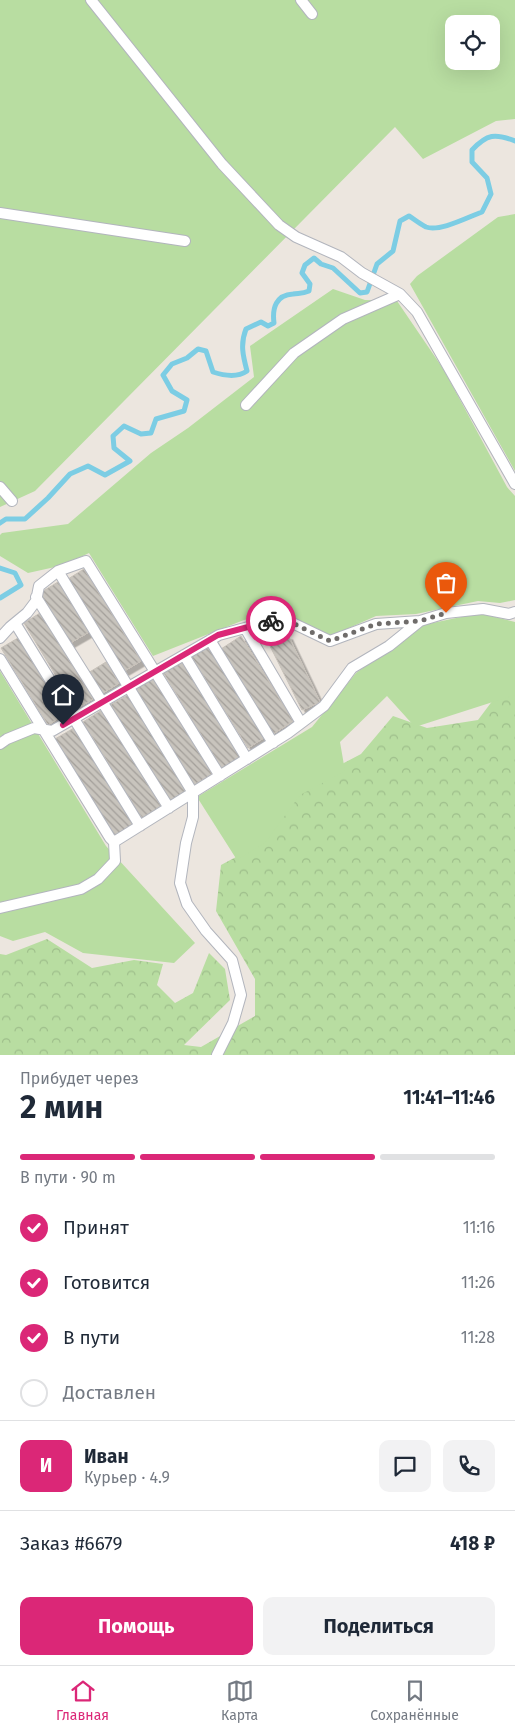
<!DOCTYPE html>
<html lang="ru">
<meta charset="utf-8">
<style>
:root{--surface:#fff;--page:#f2f2f3;--text:#1f2937;--muted:#747a83;--line:#e0e1e3;--accent:#db2777}
body{margin:0;font-family:"Fira Sans",sans-serif;background:var(--page);color:var(--text);height:100vh;display:flex;flex-direction:column;font-size:19px;white-space:nowrap}
*{box-sizing:border-box;margin:0}
p{font-size:16px;color:var(--muted)}
.icon{flex:none;width:28px;height:28px;fill:none;stroke:currentColor;stroke-width:2;stroke-linecap:round;stroke-linejoin:round}
.map{position:relative;height:1055px;overflow:hidden}
.sheet{display:flex;flex-direction:column;background:var(--surface);flex:1}
.sheet>*{flex:none}
.buttons{position:absolute;left:445px;top:15px;display:grid;gap:10px}
.buttons a{display:grid;place-items:center;width:55px;height:55px;border-radius:10px;background:var(--surface);box-shadow:0 5px 20px #0002;font-size:25px}
.pin{position:absolute;display:grid;place-items:center;width:42px;height:42px;color:#fff;margin:-51px -21px;border-radius:50% 50% 50% 0;rotate:-45deg;box-shadow:0 0 5px #0007}
.pin .icon{rotate:45deg}
.courier{position:absolute;display:grid;place-items:center;width:50px;height:50px;margin:-25px;border:4px solid #db2777;border-radius:50%;background:#fff;color:#222;box-shadow:0 1px 6px #0007}
.head em{font-style:normal;font-weight:700}
.head div{display:flex;flex-direction:column-reverse}
.head{display:flex;align-items:center;justify-content:space-between;height:85px;padding:0 20px}
h1{font-size:32px;font-weight:700;line-height:38px}
.bar{display:grid;grid-template-columns:repeat(4,1fr);gap:8px 5px;align-content:center;height:60px;padding:0 20px}
.bar i{height:6px;border-radius:4px;background:var(--line)}
.bar .selected{background:var(--accent)}
.bar p{grid-column:span 4}
.line{display:flex;align-items:center;gap:12px;padding:0 20px;border-top:1px solid var(--line)}
.line div{flex:1}
.round{display:grid;place-items:center;flex:none;width:52px;height:52px;border-radius:10px;background:var(--page)}
ol{padding:0 20px;list-style:none}
li{display:flex;align-items:center;gap:15px;height:55px}
li p{margin-inline-start:auto}
li .icon{padding:5px;border-radius:50%;background:var(--accent);color:#fff;stroke-width:4}
li:last-child{color:var(--muted)}
li i{width:28px;height:28px;border:2px solid var(--line);border-radius:50%}
.button{display:flex;gap:10px;margin-top:auto;padding:10px 20px}
.button a{flex:1;height:58px;border-radius:10px;background:var(--accent);color:#fff;font-size:20px;font-weight:700;line-height:58px;text-align:center}
.button a+a{background:var(--page);color:var(--text)}
.tab-bar{display:flex;justify-content:space-around;align-items:center;height:70px;border-top:1px solid var(--line);background:var(--surface);font-size:14px;color:var(--muted)}
.tab-bar a{display:grid;justify-items:center;gap:2px}
.tab-bar .selected{color:var(--accent)}
.map>svg:first-child{display:block}
.forest{fill:url(#forest-crowns)}
.garden{fill:#b8dda1;fill-rule:evenodd}
.lines{fill:none;stroke-linecap:round;stroke-linejoin:round}
.stream{stroke:#7ccde4;stroke-width:5}
.building{fill:url(#building-back-hatch);stroke:#c7c1b9;filter:url(#shadow)}
.service-casing{stroke:#b2b5bd;stroke-width:12}
.service{stroke:#fff;stroke-width:10}
.done{stroke:#6f6c6a;stroke-width:5;stroke-dasharray:0 9}
.route{stroke:#db2777;stroke-width:6}
</style>
<div class="map">
<svg width="515" height="1055" viewBox="0 0 515 1055">
<defs>
<pattern id="forest-crowns" width="20" height="18" patternUnits="userSpaceOnUse" patternTransform="scale(1.25)"><rect width="20" height="18" fill="#b8dda1"/><path d="M2 6a3 3 0 1 1 6 0M12 15a3 3 0 1 1 6 0" fill="none" stroke="#9ebe8b"/></pattern>
<pattern id="building-back-hatch" width="6" height="6" patternUnits="userSpaceOnUse" patternTransform="scale(1.25)"><rect width="6" height="6" fill="#c8c4bd"/><path d="M-1 5l2 2M0 0l6 6M5-1l2 2" fill="none" stroke="#a39f9a"/></pattern>
<filter id="shadow"><feDropShadow dx="4.5" dy="4.5" stdDeviation="0" flood-color="#0004"/></filter>
</defs>
<rect width="100%" height="100%" fill="#ece6df"/>
<path class="forest" d="M 502,688 L 515,690 L 515,1055 L 0,1055 L 0,954 L 6,955 L 47,939 L 92,968 L 134,960 L 163,964 L 157,985 L 175,1003 L 193,993 L 209,953 L 225,969 L 230,1000 L 184,1045 L 201,1047 L 255,1016 L 255,979 L 216,911 L 221,865 L 260,844 L 300,786 L 361,754 L 393,716 L 427,728 L 478,720 Z"/>
<path class="garden" d="M 0,0 L 515,0 L 515,119 L 496,121 L 423,159 L 395,127 L 35,491 L 0,507 ZM 454,24 L 491,24 L 491,61 L 454,61 Z
M 515,214 L 515,471 L 410,284 L 417,276 L 498,217 Z
M 333,289 L 365,300 L 397,301 L 444,370 L 507,487 L 515,496 L 515,600 L 500,603 L 478,601 L 416,614 L 376,616 L 331,636 L 281,614 L 244,620 L 153,656 L 89,553 L 64,565 L 28,573 L 0,556 L 0,535 L 2,533 L 68,524 L 151,453 L 188,428 L 254,377 L 250,346 Z
M 480,613 L 515,622 L 515,695 L 415,727 L 387,696 L 340,742 L 345,771 L 300,795 L 265,843 L 237,860 L 197,797 L 312,727 L 356,673 L 423,625 Z
M 0,671 L 106,846 L 195,943 L 174,963 L 83,953 L 45,932 L 13,941 L 0,936 Z"/>
<g class="lines">
<path class="stream" d="M 0,523 L 6,519 L 25,519 L 48,498 L 70,474 L 88,466 L 105,475 L 130,461 L 114,448 L 113,436 L 124,426 L 141,434 L 151,433 L 156,419 L 184,411 L 187,400 L 172,391 L 163,375 L 172,364 L 187,358 L 198,349 L 206,351 L 213,372 C 225,376 237,378 247,371 C 243,356 240,344 246,329 L 261,322 L 268,326 L 274,323 C 272,308 276,295 293,294 C 299,293 302,294 309,291 L 310,284 L 302,273 L 305,265 L 314,258 L 321,264 L 333,268 L 360,293 L 367,292 L 377,264 L 393,251 L 400,221 L 409,216 C 414,219 420,224 426,227 C 440,232 468,217 482,212 L 491,194 L 487,178 L 472,162 L 472,150 C 487,134 495,133 515,141
M 0,568 L 15,573 L 21,585 L 0,598"/>
</g>
<path class="building" d="M 84,569 L 141,661 L 124,671 L 68,579 Z
M 58,582 L 89,632 L 70,643 L 40,593 Z
M 40,613 L 93,699 L 76,709 L 24,623 Z
M 288,635 L 320,702 L 302,710 L 269,644 Z
M 241,636 L 293,721 L 273,734 L 221,649 Z
M 18,638 L 64,714 L 48,725 L 1,648 Z
M 209,645 L 265,737 L 248,748 L 191,656 Z
M 181,661 L 241,758 L 222,769 L 163,672 Z
M 106,662 L 119,683 L 101,694 L 88,673 Z
M 154,678 L 212,774 L 194,785 L 135,689 Z
M 128,695 L 187,791 L 169,802 L 110,705 Z
M 102,710 L 161,806 L 142,818 L 83,722 Z
M 74,728 L 134,825 L 115,837 L 55,739 Z"/>
<g class="lines">
<g class="service-casing">
<path id="service" d="M 91,0 L 222,164 L 279,225 L 296,237 L 341,257 L 362,273 L 400,294 L 417,312 L 515,484
M 301,0 L 312,14
M 0,213 L 185,241
M 246,405 L 294,353 L 343,319 L 400,294
M 0,487 L 12,501
M 58,571 L 193,793 L 193,817 L 186,843 L 180,883 L 187,904 L 206,931 L 232,960 L 241,995 L 233,1023 L 217,1055
M 36,597 L 169,808
M 15,623 L 140,826
M 245,628 L 301,723
M 0,638 L 10,627 L 27,613 L 36,601 L 39,586 L 58,571 L 86,561 L 220,776
M 210,640 L 273,743
M 184,655 L 247,759
M 0,659 L 110,838 L 114,842 L 115,861 L 98,879 L 81,889 L 0,908
M 0,744 L 7,739 L 34,728 L 52,731 L 219,635 L 282,618 L 330,641 L 376,624 L 420,621 L 446,613 L 483,609 L 509,614 L 515,612
M 114,842 L 288,733 L 324,706 L 352,668 L 389,646 L 420,621"/>
</g>
<use href="#service" class="service"/>
</g>
<g class="lines">
<path class="done" d="M 271,621 L 282,618 L 330,641 L 376,624 L 420,621 L 446,613"/>
<path class="route" d="M 63,725 L 218,635 L 271,621"/>
</g>
</svg>
<div class="buttons">
<a><svg class="icon" aria-label="locate" viewBox="0 0 24 24"><circle cx="12" cy="12" r="6"/><path d="M12 2v4M12 18v4M2 12h4M18 12h4"/></svg></a>
</div>
<div class="pin" style="left:446px;top:613px;background:#ea580c"><svg class="icon" aria-label="bag" viewBox="0 0 24 24"><path d="M5 8h14l-1 12H6zM9 8a3 3 0 0 1 6 0"/></svg></div>
<div class="pin" style="left:63px;top:725px;background:#1f2937"><svg class="icon" aria-label="home" viewBox="0 0 24 24"><path d="M3 11l9-7 9 7M6 9v11h12V9"/></svg></div>
<div class="courier" style="left:271px;top:621px"><svg class="icon" aria-label="bike" viewBox="0 0 24 24"><circle cx="6" cy="16" r="4"/><circle cx="18" cy="16" r="4"/><path d="M6 16l4-8h5l3 8M10 8l3 8H6M13 5h3"/></svg></div>
</div>
<section class="sheet">
<div class="head"><div><h1>2 мин</h1><p>Прибудет через</p></div><em>11:41–11:46</em></div>
<div class="bar"><i class="selected"></i><i class="selected"></i><i class="selected"></i><i></i><p>В пути · 90 m</p></div>
<ol>
<li><svg class="icon" aria-label="check" viewBox="0 0 24 24"><path d="M5 12l5 5 9-10"/></svg>Принят<p>11:16</p></li>
<li><svg class="icon" aria-label="check" viewBox="0 0 24 24"><path d="M5 12l5 5 9-10"/></svg>Готовится<p>11:26</p></li>
<li><svg class="icon" aria-label="check" viewBox="0 0 24 24"><path d="M5 12l5 5 9-10"/></svg>В пути<p>11:28</p></li>
<li><i></i>Доставлен</li>
</ol>
<div class="line" style="height:90px"><b class="round" style="background:var(--accent);color:#fff">И</b><div><b>Иван</b><p>Курьер · 4.9</p></div><a class="round"><svg class="icon" aria-label="chat" viewBox="0 0 24 24"><path d="M4 5h16v11H9l-5 4z"/></svg></a><a class="round"><svg class="icon" aria-label="phone" viewBox="0 0 24 24"><path d="M5 4h4l2 5-3 2q2 4 5 5l2-3 5 2v4C11 20 4 13 5 4z"/></svg></a></div>
<div class="line" style="height:65px"><div>Заказ #6679</div><b>418 ₽</b></div>
<div class="button"><a>Помощь</a><a>Поделиться</a></div>
</section>
<nav class="tab-bar">
<a class="selected"><svg class="icon" aria-label="home" viewBox="0 0 24 24"><path d="M3 11l9-7 9 7M6 9v11h12V9"/></svg>Главная</a>
<a><svg class="icon" aria-label="map" viewBox="0 0 24 24"><path d="M3 6l6-2 6 2 6-2v14l-6 2-6-2-6 2zM9 4v14M15 6v14"/></svg>Карта</a>
<a><svg class="icon" aria-label="saved" viewBox="0 0 24 24"><path d="M7 4h10v16l-5-4-5 4z"/></svg>Сохранённые</a>
</nav>
